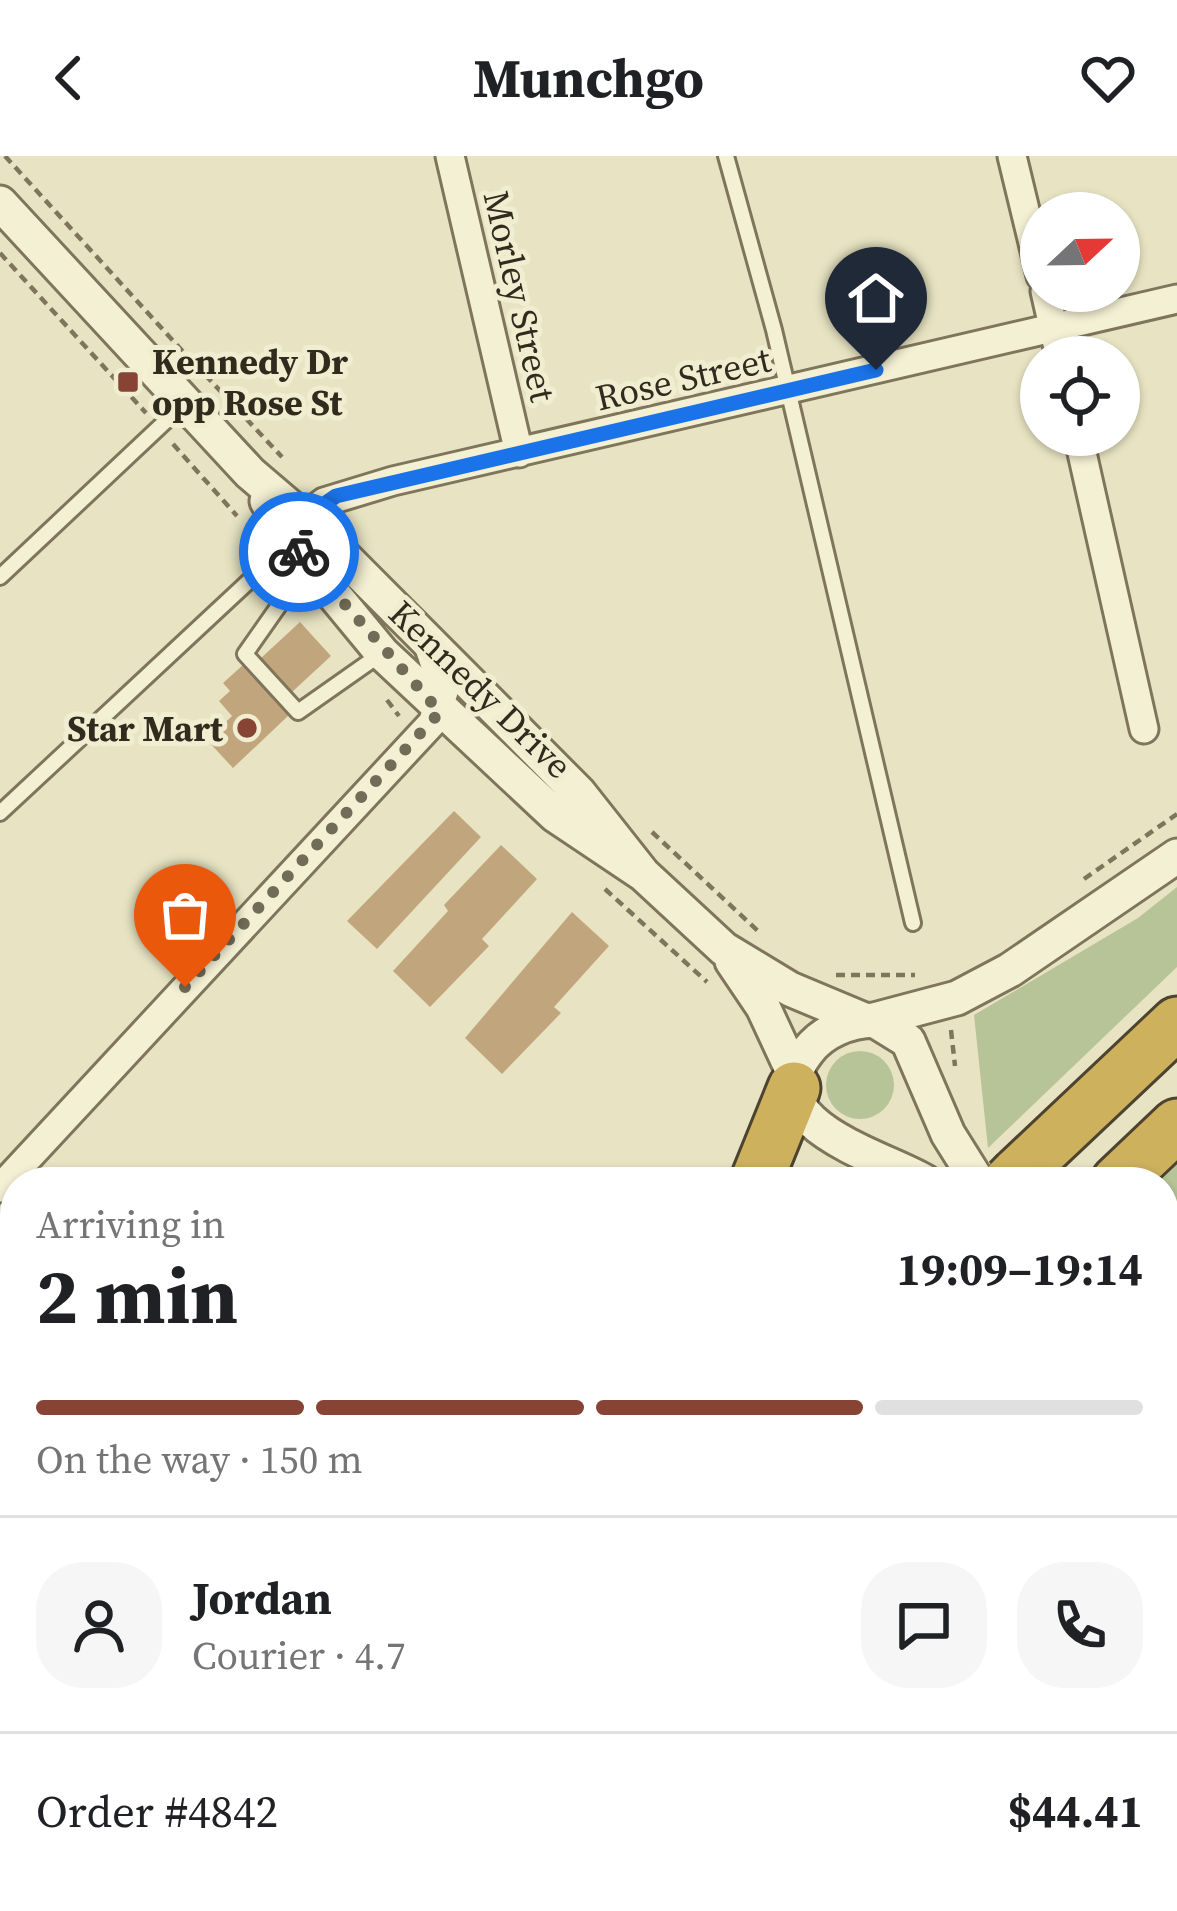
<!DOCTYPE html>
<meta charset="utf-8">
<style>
:root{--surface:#fff;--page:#f6f6f6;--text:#202124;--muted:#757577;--line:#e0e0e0;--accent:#874333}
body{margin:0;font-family:"Source Serif 4",serif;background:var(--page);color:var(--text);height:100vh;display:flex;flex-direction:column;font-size:45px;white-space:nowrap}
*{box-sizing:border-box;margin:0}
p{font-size:39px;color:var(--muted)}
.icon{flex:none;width:66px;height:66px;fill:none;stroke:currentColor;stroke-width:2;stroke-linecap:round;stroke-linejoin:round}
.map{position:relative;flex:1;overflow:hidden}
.drawer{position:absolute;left:0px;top:1011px;width:1179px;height:744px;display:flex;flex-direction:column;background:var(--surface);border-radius:48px 48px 0 0;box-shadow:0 3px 9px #0004}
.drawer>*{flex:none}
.needle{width:78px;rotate:68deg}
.fabs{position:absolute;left:1020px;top:36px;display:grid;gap:24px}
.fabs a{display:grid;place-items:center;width:120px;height:120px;border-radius:50%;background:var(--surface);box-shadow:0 3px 9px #0004;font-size:60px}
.pin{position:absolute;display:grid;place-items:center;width:102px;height:102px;color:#fff;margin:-123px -51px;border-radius:50% 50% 50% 0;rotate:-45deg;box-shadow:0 0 12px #0007}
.pin .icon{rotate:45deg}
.courier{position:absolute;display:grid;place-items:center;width:120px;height:120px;margin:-60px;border:9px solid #1a73e8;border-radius:50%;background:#fff;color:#222;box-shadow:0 3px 15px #0007}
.headline em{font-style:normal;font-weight:700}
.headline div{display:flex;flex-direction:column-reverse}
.headline{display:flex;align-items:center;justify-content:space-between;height:204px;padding:0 36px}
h1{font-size:78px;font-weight:700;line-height:90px}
.bar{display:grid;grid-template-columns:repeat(4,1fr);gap:18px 12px;align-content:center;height:144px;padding:0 36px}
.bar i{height:15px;border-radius:9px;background:var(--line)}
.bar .selected{background:var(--accent)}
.bar p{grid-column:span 4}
.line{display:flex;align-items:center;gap:30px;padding:0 36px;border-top:3px solid var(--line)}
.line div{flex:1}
.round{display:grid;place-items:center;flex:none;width:126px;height:126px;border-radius:48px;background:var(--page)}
header{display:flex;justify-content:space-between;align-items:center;height:156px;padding:0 36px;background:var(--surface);font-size:54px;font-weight:700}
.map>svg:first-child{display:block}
.green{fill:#b7c498}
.building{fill:#c1a67d}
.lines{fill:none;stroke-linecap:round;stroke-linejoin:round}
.service-casing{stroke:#7f755c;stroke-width:20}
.minor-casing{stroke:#7f755c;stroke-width:33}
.tertiary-casing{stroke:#7f755c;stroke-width:39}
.motorway-casing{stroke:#4d4330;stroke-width:57}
.path{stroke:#7f755c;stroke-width:4.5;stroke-dasharray:9 6;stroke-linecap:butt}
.service{stroke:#f4f0d4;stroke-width:14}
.minor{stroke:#f4f0d4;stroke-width:27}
.tertiary{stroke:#f4f0d4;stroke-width:33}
.motorway{stroke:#cdb15d;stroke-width:51}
.motorway-bridge-casing{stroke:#4d4330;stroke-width:57;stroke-linecap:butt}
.motorway-bridge{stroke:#cdb15d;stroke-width:51}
.done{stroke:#716c58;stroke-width:12;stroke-dasharray:0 21.6}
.route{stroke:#1a73e8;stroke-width:15}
.poi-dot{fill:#874333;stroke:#f0edd1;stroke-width:4.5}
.labels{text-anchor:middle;stroke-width:10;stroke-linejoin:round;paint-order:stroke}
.street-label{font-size:36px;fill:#312b1e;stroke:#f0edd1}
.poi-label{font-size:36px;font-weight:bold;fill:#312b1e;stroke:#f0edd1;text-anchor:start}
</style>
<header><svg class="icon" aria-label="back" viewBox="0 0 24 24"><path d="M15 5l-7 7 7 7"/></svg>Munchgo<svg class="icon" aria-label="heart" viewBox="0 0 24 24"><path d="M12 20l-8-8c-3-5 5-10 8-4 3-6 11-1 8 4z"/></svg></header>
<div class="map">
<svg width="1177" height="1755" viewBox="0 0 1177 1755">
<rect width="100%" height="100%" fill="#e8e4c3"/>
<path class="green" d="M 1177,731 L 1177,811 L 988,992 L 974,859 L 1138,762 Z
M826 929a34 34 0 1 1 68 0a34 34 0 1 1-68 0Z
M 1177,1006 L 1177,1165 L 1176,1167 L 1164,1163 L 1164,1026 L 1155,1026 Z"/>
<path class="building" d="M 300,466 L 331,500 L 279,548 L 289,559 L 233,612 L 207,584 L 232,560 L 219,545 L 230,535 L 223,527 L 243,509 L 248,514 Z
M 454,655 L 481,681 L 377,793 L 347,765 Z
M 501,689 L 537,723 L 482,783 L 489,790 L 430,851 L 393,815 L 448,755 L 444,749 Z
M 572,756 L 609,790 L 554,851 L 561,857 L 502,918 L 465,882 Z"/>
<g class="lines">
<g class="service-casing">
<path id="service" d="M 726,0 L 774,174 L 913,767
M 306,411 L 245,498 L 298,556 L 382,497
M 0,421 L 185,247
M 0,657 L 292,385"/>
</g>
<g class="minor-casing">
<path id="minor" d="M 450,0 L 519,297
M 1012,0 L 1041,120
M 1045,135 L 1060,201
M 1078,279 L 1144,573
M 290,372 L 324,346 L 393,325 L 1177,143
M 0,1032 L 432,567 L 444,536 L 427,486
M 0,1306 L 15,1336
M 0,1393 L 15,1370"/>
</g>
<g class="tertiary-casing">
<path id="tertiary" d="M 0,47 L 250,317 L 319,376 L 579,637 L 643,718
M 267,345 L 297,394 L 382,497 L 555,659 L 643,718 L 724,793 L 790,833 L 864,864
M 732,805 L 763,851 L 795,920
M 874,864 L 957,842 L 1010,814 L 1177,700
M 925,1026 C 884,1001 750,968 808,895 C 823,875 849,865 874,864 L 908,885 L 948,978 L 978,1026
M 1164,1220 L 1177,1200
M 1164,1352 L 1177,1403
M 1164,1527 L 1175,1755"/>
</g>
<g class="motorway-casing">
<path id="motorway" d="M 1017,1018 L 1177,867
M 756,1026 L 794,932
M 1117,1026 L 1177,969
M 132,1755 L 145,1740
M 238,1755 L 254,1740
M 333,1755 L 349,1740
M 431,1755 L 451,1740"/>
</g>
<path class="path" d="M 5,0 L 187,200
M 0,97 L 146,257
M 195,208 L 282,301
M 173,288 L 237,360
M 387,544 L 399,560
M 652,676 L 758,775
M 1084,723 L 1177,658
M 605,733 L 707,826
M 836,819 L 915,819
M 951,874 L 955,910"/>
<use href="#service" class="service"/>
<use href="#minor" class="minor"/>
<use href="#tertiary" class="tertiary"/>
<use href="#motorway" class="motorway"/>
<g class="motorway-bridge-casing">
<path id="motorway-bridge" d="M 1009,1026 L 1017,1018"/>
</g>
<use href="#motorway-bridge" class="motorway-bridge"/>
</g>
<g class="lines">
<path class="done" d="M 185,831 L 440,556 L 299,396"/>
<path class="route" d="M 299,396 L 286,375 L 336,340 L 876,214"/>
</g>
<g class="poi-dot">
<rect x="116" y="214" width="24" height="24" rx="6"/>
<circle cx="247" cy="572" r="12"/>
</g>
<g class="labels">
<g class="street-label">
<text transform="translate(520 140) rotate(77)" y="13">Morley Street</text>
<text transform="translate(683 222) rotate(-13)" y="13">Rose Street</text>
<text transform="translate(481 533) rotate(44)" y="13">Kennedy Drive</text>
</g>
<g class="poi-label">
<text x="152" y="218">Kennedy Dr<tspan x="152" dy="41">opp Rose St</tspan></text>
<text x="223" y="585" text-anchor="end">Star Mart</text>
</g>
</g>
</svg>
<div class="fabs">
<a><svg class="needle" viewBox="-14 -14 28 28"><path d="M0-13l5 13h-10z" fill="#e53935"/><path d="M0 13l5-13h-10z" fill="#757577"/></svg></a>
<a><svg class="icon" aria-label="locate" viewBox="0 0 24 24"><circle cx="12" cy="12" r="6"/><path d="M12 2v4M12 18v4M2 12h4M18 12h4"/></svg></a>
</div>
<div class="pin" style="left:185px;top:831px;background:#ea580c"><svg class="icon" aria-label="bag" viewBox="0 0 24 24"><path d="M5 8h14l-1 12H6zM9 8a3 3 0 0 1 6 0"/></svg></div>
<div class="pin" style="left:876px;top:214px;background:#1f2937"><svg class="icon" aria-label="home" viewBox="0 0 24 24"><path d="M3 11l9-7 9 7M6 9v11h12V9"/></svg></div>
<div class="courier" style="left:299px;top:396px"><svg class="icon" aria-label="bike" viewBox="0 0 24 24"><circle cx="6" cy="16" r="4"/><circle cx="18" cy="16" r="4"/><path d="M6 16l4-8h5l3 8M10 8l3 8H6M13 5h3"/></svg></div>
<section class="drawer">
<div class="headline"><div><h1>2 min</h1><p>Arriving in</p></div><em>19:09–19:14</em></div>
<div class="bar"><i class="selected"></i><i class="selected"></i><i class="selected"></i><i></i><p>On the way · 150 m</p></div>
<div class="line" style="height:216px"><a class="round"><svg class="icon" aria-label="person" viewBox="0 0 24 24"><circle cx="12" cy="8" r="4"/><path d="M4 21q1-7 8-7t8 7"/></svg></a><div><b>Jordan</b><p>Courier · 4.7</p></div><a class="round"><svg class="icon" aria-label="chat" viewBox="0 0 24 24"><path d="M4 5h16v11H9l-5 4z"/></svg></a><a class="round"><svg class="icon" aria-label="phone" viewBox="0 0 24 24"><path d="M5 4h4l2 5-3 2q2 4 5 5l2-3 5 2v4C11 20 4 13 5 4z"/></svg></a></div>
<div class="line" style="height:156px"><div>Order #4842</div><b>$44.41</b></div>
</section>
</div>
